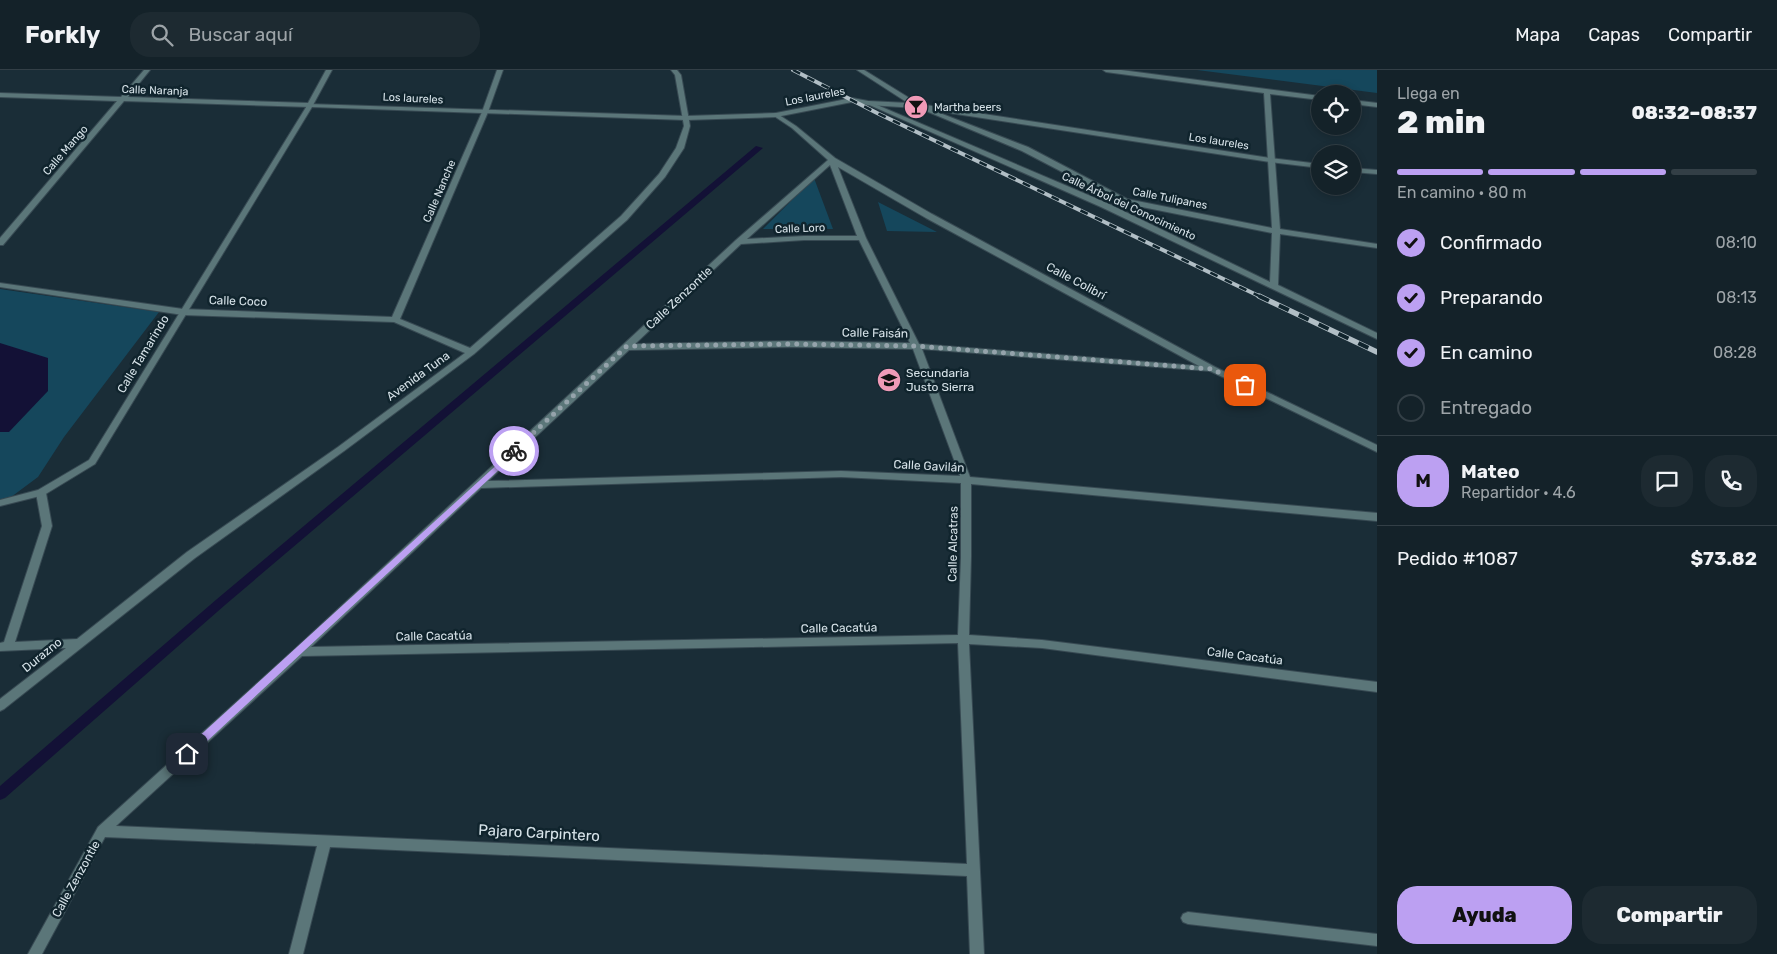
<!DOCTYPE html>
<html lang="es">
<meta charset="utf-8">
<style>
:root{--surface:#142229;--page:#1d2a31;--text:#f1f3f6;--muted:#9da4a8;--line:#333f46;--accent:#bca0f2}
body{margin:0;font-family:Rubik,sans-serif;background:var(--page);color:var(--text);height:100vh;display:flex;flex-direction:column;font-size:19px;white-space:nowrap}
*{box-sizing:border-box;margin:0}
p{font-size:16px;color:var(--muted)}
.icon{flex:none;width:28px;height:28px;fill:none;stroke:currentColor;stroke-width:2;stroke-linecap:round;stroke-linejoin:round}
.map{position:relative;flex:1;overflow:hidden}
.panel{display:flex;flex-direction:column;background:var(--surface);width:400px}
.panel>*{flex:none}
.controls{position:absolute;left:1311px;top:15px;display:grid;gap:10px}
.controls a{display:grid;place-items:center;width:50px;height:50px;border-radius:50%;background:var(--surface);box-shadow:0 2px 8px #0003,0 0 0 1px var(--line);font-size:25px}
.pin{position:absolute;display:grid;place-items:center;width:42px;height:42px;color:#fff;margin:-21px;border-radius:10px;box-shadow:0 2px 8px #0006}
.courier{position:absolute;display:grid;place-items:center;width:50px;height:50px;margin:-25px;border:4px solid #bca0f2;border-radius:50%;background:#fff;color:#222;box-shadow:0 1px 6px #0007}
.overview em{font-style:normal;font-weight:800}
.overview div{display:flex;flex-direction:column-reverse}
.overview{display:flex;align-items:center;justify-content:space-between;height:85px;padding:0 20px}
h1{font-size:32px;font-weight:800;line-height:38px}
.bar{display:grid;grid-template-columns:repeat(4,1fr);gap:8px 5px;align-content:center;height:60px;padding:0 20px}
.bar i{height:6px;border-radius:4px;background:var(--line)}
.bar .active{background:var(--accent)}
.bar p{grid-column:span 4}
.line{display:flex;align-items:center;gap:12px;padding:0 20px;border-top:1px solid var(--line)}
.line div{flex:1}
.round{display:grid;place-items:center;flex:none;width:52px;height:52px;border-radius:20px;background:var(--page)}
ol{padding:0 20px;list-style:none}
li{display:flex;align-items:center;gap:15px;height:55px}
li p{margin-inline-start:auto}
li .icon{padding:5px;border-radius:50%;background:var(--accent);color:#111;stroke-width:4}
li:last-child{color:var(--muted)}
li i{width:28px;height:28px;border:2px solid var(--line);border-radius:50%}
.button{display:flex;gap:10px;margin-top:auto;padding:10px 20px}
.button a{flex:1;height:58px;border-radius:20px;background:var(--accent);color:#111;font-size:20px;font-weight:800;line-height:58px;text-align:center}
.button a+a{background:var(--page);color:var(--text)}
header{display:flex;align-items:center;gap:30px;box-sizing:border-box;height:70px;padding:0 25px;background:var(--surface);border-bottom:1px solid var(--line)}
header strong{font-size:24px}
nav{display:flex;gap:28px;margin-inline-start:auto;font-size:18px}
.search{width:350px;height:45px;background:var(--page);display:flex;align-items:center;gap:12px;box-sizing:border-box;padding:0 18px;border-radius:20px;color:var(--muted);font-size:19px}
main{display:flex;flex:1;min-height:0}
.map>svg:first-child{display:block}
.green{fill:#15475c}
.water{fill:#131136}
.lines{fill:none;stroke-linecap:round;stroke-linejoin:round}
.stream{fill:#131136;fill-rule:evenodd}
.minor-casing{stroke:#384a53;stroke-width:2}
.tertiary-casing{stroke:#384a53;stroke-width:2}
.minor{fill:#5b7679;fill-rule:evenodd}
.tertiary{fill:#5b7679;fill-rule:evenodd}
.rail-far1-casing{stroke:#b1bec5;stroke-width:4}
.rail-casing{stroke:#b1bec5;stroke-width:5.5}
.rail-far1{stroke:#10242d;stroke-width:2.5;stroke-dasharray:8;stroke-linecap:butt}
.rail{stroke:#10242d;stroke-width:4;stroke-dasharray:11;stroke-linecap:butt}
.route{fill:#bca0f2}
.done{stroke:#95a3ab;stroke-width:5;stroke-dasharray:0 9}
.labels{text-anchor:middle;stroke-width:5;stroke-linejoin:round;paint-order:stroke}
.far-street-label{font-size:11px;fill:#d7e3e9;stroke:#10242d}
.far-poi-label{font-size:11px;fill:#d7e3e9;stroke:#10242d;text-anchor:start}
.street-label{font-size:12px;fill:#d7e3e9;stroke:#10242d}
.poi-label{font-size:12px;fill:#d7e3e9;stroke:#10242d;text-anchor:start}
.near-street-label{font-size:15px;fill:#d7e3e9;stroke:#10242d}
</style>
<header>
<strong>Forkly</strong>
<div class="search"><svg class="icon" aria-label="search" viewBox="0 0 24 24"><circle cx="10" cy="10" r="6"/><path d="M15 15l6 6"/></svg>Buscar aquí</div>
<nav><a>Mapa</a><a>Capas</a><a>Compartir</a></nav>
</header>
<main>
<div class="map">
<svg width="1377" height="884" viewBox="0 0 1377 884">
<rect width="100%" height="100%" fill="#1a2d37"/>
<path class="green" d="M 1197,0 L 1377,0 L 1377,23 Z
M 814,108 L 833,159 L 763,159 Z
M 878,132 L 937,162 L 887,161 Z
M 0,219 L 159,242 L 64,367 L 38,407 L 7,430 L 0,432 Z"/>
<path class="water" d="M 0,273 L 48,288 L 48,321 L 9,362 L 0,362 Z"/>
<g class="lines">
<path class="stream" d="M 756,76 L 763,78 L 225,535 L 5,728 L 0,730 L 0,716 L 217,529 Z"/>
<g class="minor-casing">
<path id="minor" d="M 144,0 L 150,0 L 128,27 L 308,33 L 326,0 L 332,0 L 313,35 L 310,37 L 124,31 L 3,175 L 0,175 L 0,168 L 117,31 L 0,27 L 0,23 L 121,27 Z
M 497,0 L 503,0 L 488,42 L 400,249 L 470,278 L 621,146 L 659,104 L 676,78 L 684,56 L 675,5 L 671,0 L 677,0 L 681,5 L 690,56 L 684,78 L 665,107 L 627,150 L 474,284 L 344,381 L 195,488 L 4,639 L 0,641 L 0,629 L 66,578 L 0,581 L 0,573 L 4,572 L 42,456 L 36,423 L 38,421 L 44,421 L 46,423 L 52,456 L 15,572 L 77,569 L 187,482 L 338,377 L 465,283 L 394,252 L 183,245 L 0,217 L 0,213 L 183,239 L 392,247 L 482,42 Z
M 1103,0 L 1121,0 L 1320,26 L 1320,30 L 1270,24 L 1280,159 L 1377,174 L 1377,178 L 1280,164 L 1278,215 L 1377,263 L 1377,269 L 1101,137 L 865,33 L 870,32 L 1107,133 L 1270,212 L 1272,163 L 1122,133 L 1022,81 L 914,36 L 919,35 L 1028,77 L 1127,129 L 1272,158 L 1264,23 L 1106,2 Z
M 1352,30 L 1377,33 L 1377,37 L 1352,34 Z
M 776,43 L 796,56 L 835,88 L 932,144 L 1215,297 L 1377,375 L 1377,382 L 1210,301 L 922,279 L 970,407 L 1377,443 L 1377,451 L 971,414 L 971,487 L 969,565 L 1042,570 L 1377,612 L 1377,622 L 1042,578 L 969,574 L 984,884 L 970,884 L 967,806 L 330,777 L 303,884 L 289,884 L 317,776 L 105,767 L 42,884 L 28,884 L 98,757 L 295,579 L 736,170 L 828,90 L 792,58 L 774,46 L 774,44 ZM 830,95 L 857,166 L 804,166 L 747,169 ZM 838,97 L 926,148 L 1199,296 L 919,274 L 866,168 ZM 804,170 L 859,170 L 910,273 L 791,271 L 635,274 L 741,174 ZM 791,277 L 913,279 L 960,406 L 841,401 L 488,411 L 629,280 ZM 841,407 L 961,413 L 961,487 L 958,565 L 311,577 L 481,418 ZM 958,573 L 967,794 L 116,756 L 302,586 Z
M 1188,842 L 1377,864 L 1377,876 L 1188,854 L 1183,852 L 1181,848 L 1183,844 Z"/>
</g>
<g class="tertiary-casing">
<path id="tertiary" d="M 857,0 L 864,0 L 919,34 L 1270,88 L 1320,94 L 1320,98 L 1270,92 L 917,38 L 868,35 L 852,32 L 776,47 L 686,50 L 312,37 L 95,394 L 44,425 L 0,436 L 0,430 L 38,420 L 89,390 L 308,34 L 686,46 L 776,43 L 852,28 L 868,31 L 908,33 Z
M 1352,98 L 1377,100 L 1377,104 L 1352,102 Z"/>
</g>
<use href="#minor" class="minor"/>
<use href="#tertiary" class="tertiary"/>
<g class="rail-far1-casing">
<path id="rail-far1" d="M 793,0 L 877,43 L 1261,227"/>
</g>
<g class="rail-casing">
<path id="rail" d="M 1259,226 L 1377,282"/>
</g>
<use href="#rail-far1" class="rail-far1"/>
<use href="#rail" class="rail"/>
</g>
<path class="route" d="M 514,379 L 517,380 L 517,383 L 190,687 L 183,687 L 183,681 Z"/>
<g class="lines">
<path class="done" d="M 514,381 L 627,276 L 791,274 L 916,276 L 1212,299 L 1245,315"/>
</g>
<defs>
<g id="bar-disc" transform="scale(1.25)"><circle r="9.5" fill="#f09ab7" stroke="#10242d"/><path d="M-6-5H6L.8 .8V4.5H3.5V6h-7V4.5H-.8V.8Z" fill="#111"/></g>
<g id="school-disc" transform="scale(1.25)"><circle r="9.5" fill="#f09ab7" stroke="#10242d"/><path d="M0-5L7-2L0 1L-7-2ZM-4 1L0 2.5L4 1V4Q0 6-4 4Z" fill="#111"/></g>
</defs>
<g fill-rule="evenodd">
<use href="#bar-disc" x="916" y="37"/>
<use href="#school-disc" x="889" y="310"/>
</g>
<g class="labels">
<g class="far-street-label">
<text transform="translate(155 20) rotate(2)" y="4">Calle Naranja</text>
<text transform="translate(815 26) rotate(-11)" y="4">Los laureles</text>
<text transform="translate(413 28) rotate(3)" y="4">Los laureles</text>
<text transform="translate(1219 71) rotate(9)" y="4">Los laureles</text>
<text transform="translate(65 80) rotate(-49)" y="4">Calle Mango</text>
<text transform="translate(439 121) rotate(-67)" y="4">Calle Nanche</text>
<text transform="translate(1170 128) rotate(11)" y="4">Calle Tulipanes</text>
<text transform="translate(1129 136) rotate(25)" y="4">Calle Árbol del Conocimiento</text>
<text transform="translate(800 158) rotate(-2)" y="4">Calle Loro</text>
</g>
<g class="far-poi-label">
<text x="934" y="41">Martha beers</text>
</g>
<g class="street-label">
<text transform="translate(1076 211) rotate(28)" y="4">Calle Colibrí</text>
<text transform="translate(679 228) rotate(-43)" y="4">Calle Zenzontle</text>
<text transform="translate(238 231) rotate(2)" y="4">Calle Coco</text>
<text transform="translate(875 263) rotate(1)" y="4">Calle Faisán</text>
<text transform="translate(143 284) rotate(-59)" y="4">Calle Tamarindo</text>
<text transform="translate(418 306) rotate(-36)" y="4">Avenida Tuna</text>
<text transform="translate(929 396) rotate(3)" y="4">Calle Gavilán</text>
<text transform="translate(953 474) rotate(-89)" y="4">Calle Alcatras</text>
<text transform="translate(839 558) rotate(-1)" y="4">Calle Cacatúa</text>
<text transform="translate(434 566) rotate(-1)" y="4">Calle Cacatúa</text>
<text transform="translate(42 585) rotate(-39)" y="4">Durazno</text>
<text transform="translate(1245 586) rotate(7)" y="4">Calle Cacatúa</text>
<text transform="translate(76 809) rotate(-61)" y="4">Calle Zenzontle</text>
</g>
<g class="poi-label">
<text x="906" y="307">Secundaria<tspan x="906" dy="14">Justo Sierra</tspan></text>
</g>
<g class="near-street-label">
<text transform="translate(539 763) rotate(3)" y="5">Pajaro Carpintero</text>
</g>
</g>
</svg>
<div class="controls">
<a><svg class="icon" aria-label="locate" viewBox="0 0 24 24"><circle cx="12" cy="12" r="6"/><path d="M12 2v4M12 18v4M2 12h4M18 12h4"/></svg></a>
<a><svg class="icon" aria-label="layers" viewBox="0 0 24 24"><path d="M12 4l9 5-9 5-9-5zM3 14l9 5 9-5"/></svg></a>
</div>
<div class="pin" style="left:1245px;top:315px;background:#ea580c"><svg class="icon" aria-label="bag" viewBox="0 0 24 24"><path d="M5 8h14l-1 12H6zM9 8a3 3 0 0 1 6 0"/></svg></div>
<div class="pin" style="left:187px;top:684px;background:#1f2937"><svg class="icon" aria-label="home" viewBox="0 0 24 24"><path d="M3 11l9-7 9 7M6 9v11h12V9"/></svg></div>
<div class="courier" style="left:514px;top:381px"><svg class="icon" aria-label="bike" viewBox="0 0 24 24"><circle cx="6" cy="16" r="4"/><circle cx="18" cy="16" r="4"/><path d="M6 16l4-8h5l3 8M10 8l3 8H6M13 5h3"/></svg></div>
</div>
<section class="panel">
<div class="overview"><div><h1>2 min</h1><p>Llega en</p></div><em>08:32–08:37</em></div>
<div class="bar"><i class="active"></i><i class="active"></i><i class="active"></i><i></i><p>En camino · 80 m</p></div>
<ol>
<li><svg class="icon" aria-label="check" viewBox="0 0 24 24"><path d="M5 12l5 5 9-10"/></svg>Confirmado<p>08:10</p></li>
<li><svg class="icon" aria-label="check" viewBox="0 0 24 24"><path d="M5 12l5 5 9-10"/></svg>Preparando<p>08:13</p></li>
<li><svg class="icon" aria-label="check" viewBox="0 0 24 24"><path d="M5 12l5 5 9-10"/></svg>En camino<p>08:28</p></li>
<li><i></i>Entregado</li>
</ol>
<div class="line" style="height:90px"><b class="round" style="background:var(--accent);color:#111">M</b><div><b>Mateo</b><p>Repartidor · 4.6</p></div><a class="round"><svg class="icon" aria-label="chat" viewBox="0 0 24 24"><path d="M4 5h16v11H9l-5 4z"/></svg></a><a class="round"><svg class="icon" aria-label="phone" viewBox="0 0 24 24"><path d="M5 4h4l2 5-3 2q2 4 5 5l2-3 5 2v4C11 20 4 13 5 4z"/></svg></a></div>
<div class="line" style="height:65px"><div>Pedido #1087</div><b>$73.82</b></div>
<div class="button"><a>Ayuda</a><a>Compartir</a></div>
</section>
</main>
